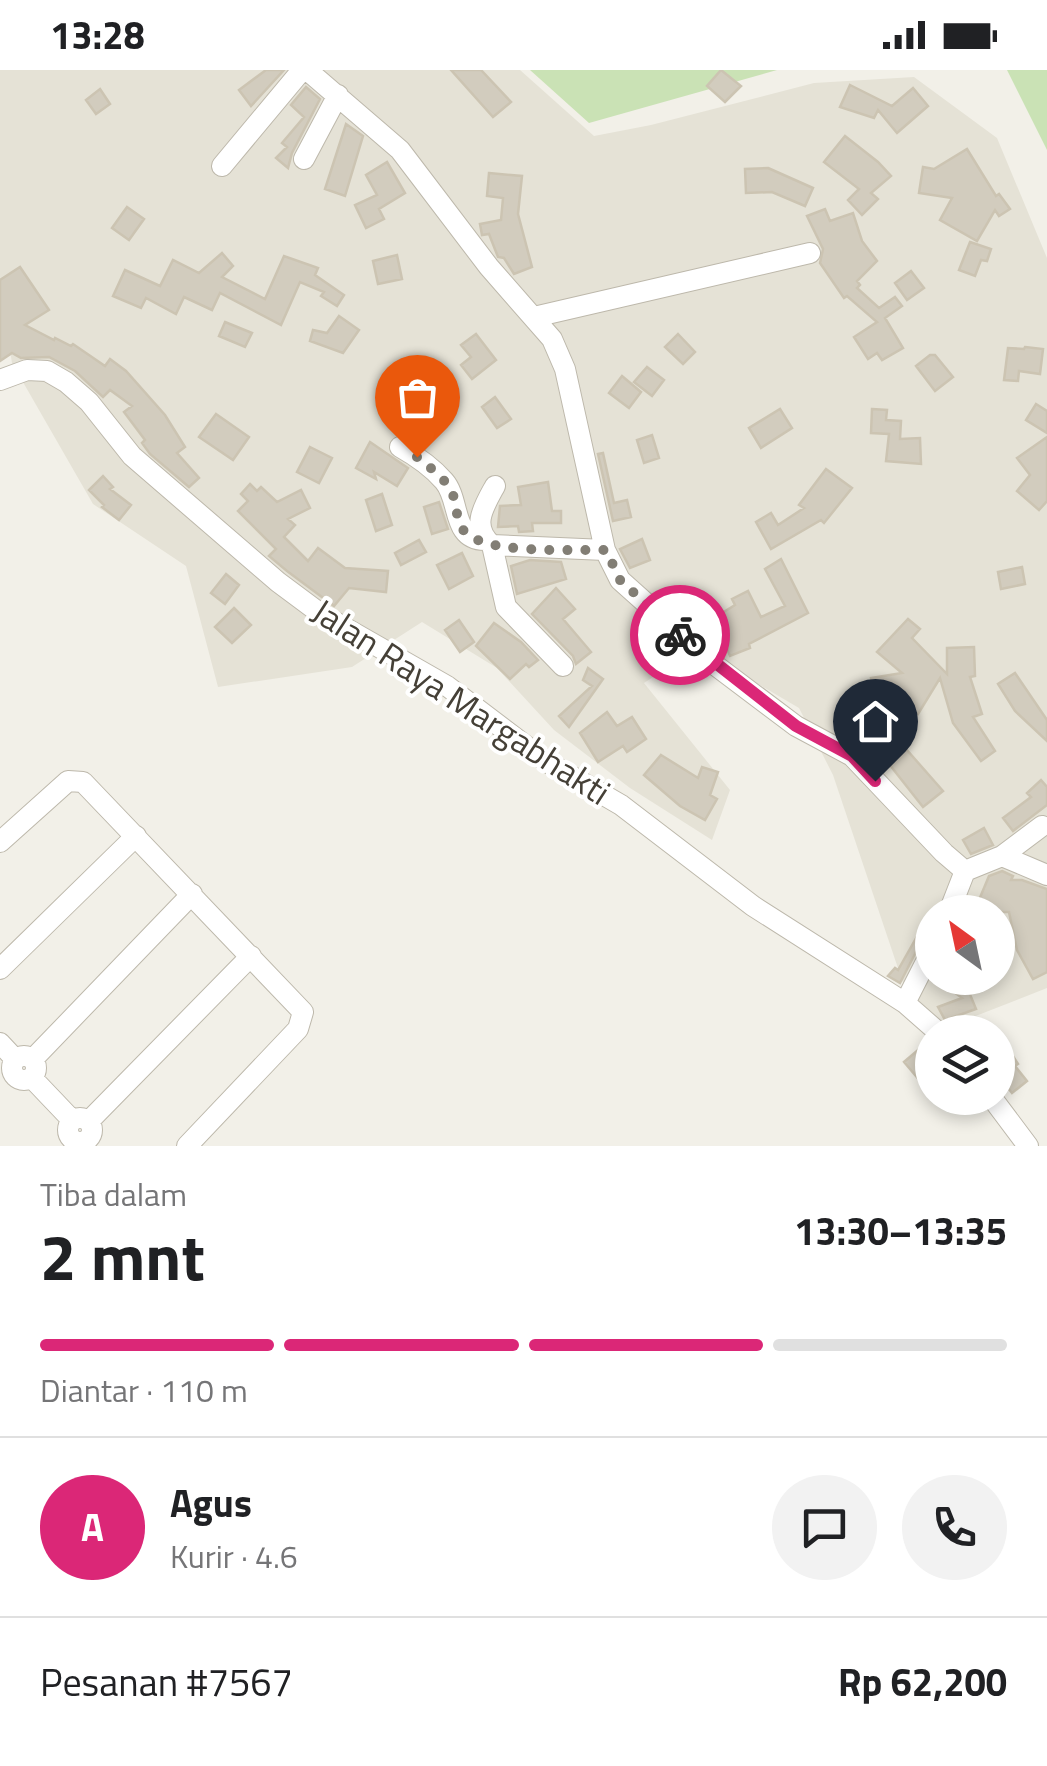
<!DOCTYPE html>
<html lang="id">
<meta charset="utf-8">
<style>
:root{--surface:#fff;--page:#f2f2f2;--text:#202124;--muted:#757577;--line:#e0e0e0;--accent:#db2777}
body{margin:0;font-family:"Titillium Web",sans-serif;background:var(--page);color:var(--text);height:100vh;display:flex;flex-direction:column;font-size:38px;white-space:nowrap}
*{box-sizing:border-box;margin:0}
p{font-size:32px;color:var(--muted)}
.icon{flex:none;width:55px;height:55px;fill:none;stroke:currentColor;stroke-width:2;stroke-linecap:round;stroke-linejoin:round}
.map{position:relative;height:1076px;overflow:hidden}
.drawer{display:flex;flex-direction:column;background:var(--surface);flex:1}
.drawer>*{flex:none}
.needle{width:65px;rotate:327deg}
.controls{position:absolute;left:915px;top:825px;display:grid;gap:20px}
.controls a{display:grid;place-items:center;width:100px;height:100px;border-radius:50%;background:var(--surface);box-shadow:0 5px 15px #0003;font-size:50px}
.pin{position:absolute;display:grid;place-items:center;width:85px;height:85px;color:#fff;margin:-102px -42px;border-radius:50% 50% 50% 0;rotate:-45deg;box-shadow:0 0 10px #0007}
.pin .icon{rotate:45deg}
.courier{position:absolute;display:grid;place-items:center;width:100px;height:100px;margin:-50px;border:8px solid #db2777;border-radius:50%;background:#fff;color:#222;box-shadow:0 2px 12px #0007}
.head em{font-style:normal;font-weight:700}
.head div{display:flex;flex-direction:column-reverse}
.head{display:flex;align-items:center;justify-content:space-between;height:170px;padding:0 40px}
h1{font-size:65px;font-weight:700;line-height:75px}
.bar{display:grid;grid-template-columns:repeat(4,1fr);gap:15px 10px;align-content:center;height:120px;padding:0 40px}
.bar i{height:12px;border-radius:8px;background:var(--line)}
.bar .on{background:var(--accent)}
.bar p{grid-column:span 4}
.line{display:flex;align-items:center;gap:25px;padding:0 40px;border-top:2px solid var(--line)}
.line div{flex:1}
.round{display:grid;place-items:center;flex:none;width:105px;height:105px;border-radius:52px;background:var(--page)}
.status{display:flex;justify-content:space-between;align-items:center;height:70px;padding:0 50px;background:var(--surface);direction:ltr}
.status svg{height:28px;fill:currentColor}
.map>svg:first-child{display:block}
.residential{fill:#e5e2d6;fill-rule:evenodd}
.green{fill:#cae2b5}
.building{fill:#d2ccbe;stroke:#ccc4b2;stroke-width:2.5}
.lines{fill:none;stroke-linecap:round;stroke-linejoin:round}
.minor-casing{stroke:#bdb8ab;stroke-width:22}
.minor{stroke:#fff;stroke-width:20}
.done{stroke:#827e75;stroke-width:10;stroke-dasharray:0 18}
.route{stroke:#db2777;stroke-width:12}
.labels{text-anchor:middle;stroke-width:8;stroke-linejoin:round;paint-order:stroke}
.street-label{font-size:35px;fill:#454037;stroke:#fff}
</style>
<div class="status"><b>13:28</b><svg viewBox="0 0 49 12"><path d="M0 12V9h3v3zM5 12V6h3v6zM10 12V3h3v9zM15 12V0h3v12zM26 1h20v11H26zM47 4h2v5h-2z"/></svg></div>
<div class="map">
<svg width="1047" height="1076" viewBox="0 0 1047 1076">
<rect width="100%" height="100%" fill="#f2f0e8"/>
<path class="residential" d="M 0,0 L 520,0 L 594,66 L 651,55 L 814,13 L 914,7 L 997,68 L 1047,188 L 1047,918 L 940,960 L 906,922 L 833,705 L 799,638 L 697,578 L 644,613 L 730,720 L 712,770 L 630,718 L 554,660 L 497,598 L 422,552 L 352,597 L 218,617 L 186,496 L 93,434 L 12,293 L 0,217 ZM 932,842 L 998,842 L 998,908 L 932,908 Z"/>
<path class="green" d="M 530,0 L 777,0 L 589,53 Z
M 1007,0 L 1047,0 L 1047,80 Z"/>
<path class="building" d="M 266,0 L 284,0 L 251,36 L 239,20 Z
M 451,0 L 481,0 L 511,32 L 493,47 Z
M 721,0 L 741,16 L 725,32 L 707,16 Z
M 850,15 L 892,36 L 913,18 L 928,36 L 897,63 L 878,40 L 874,48 L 840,37 Z
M 306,17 L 320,29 L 292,83 L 288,98 L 276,88 L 287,77 L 282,73 L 304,47 L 291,35 Z
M 100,19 L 110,34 L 96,44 L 86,30 Z
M 346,54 L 363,66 L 345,126 L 325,119 Z
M 845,66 L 878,92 L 891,106 L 871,123 L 878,129 L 862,145 L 848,130 L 859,119 L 824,92 Z
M 967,79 L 996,126 L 999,124 L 1010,139 L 999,146 L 995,140 L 977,171 L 940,150 L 952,128 L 919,123 L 923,97 L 934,99 Z
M 387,92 L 405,123 L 379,139 L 384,149 L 366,158 L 355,135 L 377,125 L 366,105 Z
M 768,98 L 813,118 L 805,136 L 772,122 L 746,123 L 745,99 Z
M 489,103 L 522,106 L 518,144 L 532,197 L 514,204 L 504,188 L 498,187 L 489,164 L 482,165 L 480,154 L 501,150 L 503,128 L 487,126 Z
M 127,137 L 144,149 L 129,170 L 112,158 Z
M 825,139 L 830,151 L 853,143 L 862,171 L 877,191 L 857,211 L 860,215 L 857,218 L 879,238 L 895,227 L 902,236 L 885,248 L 903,278 L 882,290 L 877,283 L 868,289 L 854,267 L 877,252 L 847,226 L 844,228 L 820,193 L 823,179 L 807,146 Z
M 970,172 L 991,179 L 987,191 L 981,190 L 975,206 L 959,200 Z
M 222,183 L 233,196 L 222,207 L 265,229 L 284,186 L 318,198 L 315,205 L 344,225 L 337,236 L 321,226 L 324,222 L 300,212 L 281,255 L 220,223 L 212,240 L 184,227 L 176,244 L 146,228 L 141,238 L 113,226 L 125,200 L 160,216 L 173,190 L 199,203 Z
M 397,185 L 402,209 L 378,214 L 373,191 Z
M 20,197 L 49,240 L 25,255 L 54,270 L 55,268 L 71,276 L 73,274 L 105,296 L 110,289 L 126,301 L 165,345 L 185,377 L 177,383 L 199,408 L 189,417 L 150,384 L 142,373 L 145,370 L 124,342 L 132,336 L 110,320 L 103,327 L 75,301 L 49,287 L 21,288 L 12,283 L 0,291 L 0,210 Z
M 911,201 L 924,218 L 907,230 L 895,213 Z
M 339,246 L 359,260 L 343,283 L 310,271 L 313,260 L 327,263 Z
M 225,252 L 252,263 L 245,277 L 219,266 Z
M 476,264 L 496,290 L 472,309 L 461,295 L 471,287 L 461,275 Z
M 678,264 L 695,282 L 683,294 L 665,277 Z
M 1025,277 L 1043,279 L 1040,304 L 1019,301 L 1018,311 L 1004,310 L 1008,278 L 1024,279 Z
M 930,285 L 935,285 L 953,307 L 935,321 L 916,296 Z
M 647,297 L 664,310 L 652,326 L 634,312 Z
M 622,306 L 641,322 L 629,338 L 609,323 Z
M 495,327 L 511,349 L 497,358 L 482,337 Z
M 1036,334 L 1047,341 L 1047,363 L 1026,350 Z
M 780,339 L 792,358 L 761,378 L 749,358 Z
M 872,339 L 887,340 L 886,350 L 901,351 L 900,369 L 920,368 L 921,394 L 886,391 L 889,364 L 871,363 Z
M 216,344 L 249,367 L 233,390 L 199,367 Z
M 652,365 L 659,388 L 644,393 L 637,370 Z
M 1047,367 L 1047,431 L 1039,440 L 1017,421 L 1030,405 L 1017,388 Z
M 370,372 L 408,398 L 397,416 L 374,402 L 376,409 L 356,398 Z
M 310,377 L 332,388 L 319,413 L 297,402 Z
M 603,383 L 614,433 L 627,430 L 631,447 L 613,451 L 598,384 Z
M 826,399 L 852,418 L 824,453 L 821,450 L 771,479 L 756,452 L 771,443 L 778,455 L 804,438 L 799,435 Z
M 103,406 L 113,417 L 110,419 L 131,435 L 119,450 L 102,437 L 104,435 L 89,420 Z
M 548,412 L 552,441 L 561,441 L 561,453 L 532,453 L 533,461 L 519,462 L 518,456 L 498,457 L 500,436 L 521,435 L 518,417 Z
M 250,414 L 257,421 L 261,417 L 277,432 L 301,420 L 310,438 L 288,449 L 295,455 L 284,467 L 308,491 L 318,478 L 345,498 L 388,501 L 386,522 L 349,518 L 334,536 L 287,501 L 269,486 L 276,479 L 238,441 L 248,431 L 241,424 Z
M 382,424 L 392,455 L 376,461 L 366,430 Z
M 439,432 L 448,459 L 432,464 L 424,437 Z
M 642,469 L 650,490 L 630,498 L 620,479 Z
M 419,470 L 426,482 L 401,495 L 395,483 Z
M 462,483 L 473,506 L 449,519 L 437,495 Z
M 781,489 L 808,543 L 749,574 L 750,578 L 730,586 L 723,569 L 717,572 L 706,553 L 735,535 L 732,529 L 748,521 L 761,547 L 785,536 L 765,499 Z
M 530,490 L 561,492 L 566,509 L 517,524 L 511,496 Z
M 1022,497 L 1025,514 L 1001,519 L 998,502 Z
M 226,504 L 239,515 L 225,534 L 211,523 Z
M 556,518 L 575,539 L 563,549 L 591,582 L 576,594 L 573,586 L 532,544 Z
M 234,538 L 251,555 L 232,573 L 215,557 Z
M 908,549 L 920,559 L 912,568 L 947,604 L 947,578 L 974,577 L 975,606 L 970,607 L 982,644 L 973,647 L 995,681 L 981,691 L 953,653 L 940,608 L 918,644 L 877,619 L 873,619 L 871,608 L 902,603 L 877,582 Z
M 459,550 L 474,572 L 460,582 L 445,560 Z
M 494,553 L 521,572 L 538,590 L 529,597 L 526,594 L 510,609 L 476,576 Z
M 588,598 L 603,609 L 569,657 L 559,646 L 592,616 L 583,610 Z
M 1015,603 L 1047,650 L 1047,671 L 1015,641 L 998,614 Z
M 607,642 L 617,656 L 632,647 L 646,669 L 627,682 L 623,676 L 598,692 L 580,663 Z
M 893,649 L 906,666 L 899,671 L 943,721 L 923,737 L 882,685 L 875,691 L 863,677 Z
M 661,685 L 698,708 L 702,697 L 718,702 L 710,725 L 717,729 L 705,750 L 680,736 L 644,705 Z
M 1041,710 L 1047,717 L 1047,735 L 1013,761 L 1003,748 L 1031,727 L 1027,723 Z
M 984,758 L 993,775 L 971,784 L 963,770 Z
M 1002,801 L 1013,806 L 1011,810 L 1022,810 L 1047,819 L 1047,902 L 1033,909 L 1017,880 L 1009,842 L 974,842 L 989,806 Z
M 919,863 L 927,868 L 920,874 L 900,913 L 888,906 L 895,898 L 898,900 Z
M 950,908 L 979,908 L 969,922 L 976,939 L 945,950 L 938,937 L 962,928 L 945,915 Z
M 1008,978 L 1018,994 L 1015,996 L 1027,1011 L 1012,1023 L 998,1005 L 998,984 Z
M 918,980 L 932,997 L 932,1025 L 904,992 Z"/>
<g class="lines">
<g class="minor-casing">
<path id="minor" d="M 307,0 L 400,80 L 489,197 L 552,269 L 565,299 L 605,480 L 620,510 L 715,595 L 796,656 L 852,686 L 944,783 L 965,801 L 949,842
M 304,89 L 338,25
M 222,96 L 302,0
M 534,247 L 810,183
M 0,310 L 27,300 L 47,301 L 66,312 L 89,332 L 132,386 L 278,512 L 321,544 L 447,616 L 547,692 L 621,735 L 753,836 L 905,933 L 938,962
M 400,377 C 416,386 432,397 444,411 C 461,430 451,470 485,470
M 495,416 C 484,436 470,457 492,475 L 605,480
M 492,475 L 506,537 L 563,596
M 0,772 L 68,711 L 83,712 L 303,942 L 298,959 L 187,1076
M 1002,786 L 1047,805
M 965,801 L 1002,786 L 1042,756
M 0,899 L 136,766
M 905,933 L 932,880
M 0,973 L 15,989
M12 998a12 12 0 1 1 24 0a12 12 0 1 1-24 0Z
M 33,989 L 192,824
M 32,1008 L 72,1050
M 992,1028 L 1028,1076
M68 1060a12 12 0 1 1 24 0a12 12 0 1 1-24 0Z
M 89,1051 L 251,886"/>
</g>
<use href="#minor" class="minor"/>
</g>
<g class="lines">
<path class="done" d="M 417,387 C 430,398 449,410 454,428 C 457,438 456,448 462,458 C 478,486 574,479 606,480 L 620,510 L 680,565"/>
<path class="route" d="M 680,565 L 796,656 L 852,686 L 875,711"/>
</g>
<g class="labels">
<g class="street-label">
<text transform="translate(461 632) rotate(33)" y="12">Jalan Raya Margabhakti</text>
</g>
</g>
</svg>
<div class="controls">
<a><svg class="needle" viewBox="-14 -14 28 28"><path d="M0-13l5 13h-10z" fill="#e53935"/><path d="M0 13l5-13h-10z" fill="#757577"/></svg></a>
<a><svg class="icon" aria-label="layers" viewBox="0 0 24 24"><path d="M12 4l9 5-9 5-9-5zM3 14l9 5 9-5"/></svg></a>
</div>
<div class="pin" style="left:417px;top:387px;background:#ea580c"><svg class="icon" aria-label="bag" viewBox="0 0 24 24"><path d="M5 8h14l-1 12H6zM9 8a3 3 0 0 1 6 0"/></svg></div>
<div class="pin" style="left:875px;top:711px;background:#1f2937"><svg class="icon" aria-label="home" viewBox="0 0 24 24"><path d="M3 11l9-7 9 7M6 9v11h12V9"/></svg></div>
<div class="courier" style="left:680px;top:565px"><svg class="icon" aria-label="bike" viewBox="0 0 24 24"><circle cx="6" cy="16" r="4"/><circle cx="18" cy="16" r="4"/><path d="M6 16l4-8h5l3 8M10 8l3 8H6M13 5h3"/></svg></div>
</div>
<section class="drawer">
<div class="head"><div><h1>2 mnt</h1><p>Tiba dalam</p></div><em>13:30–13:35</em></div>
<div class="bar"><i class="on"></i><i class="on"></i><i class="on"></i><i></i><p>Diantar · 110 m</p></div>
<div class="line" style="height:180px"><b class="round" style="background:var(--accent);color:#fff">A</b><div><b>Agus</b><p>Kurir · 4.6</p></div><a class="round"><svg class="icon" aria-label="chat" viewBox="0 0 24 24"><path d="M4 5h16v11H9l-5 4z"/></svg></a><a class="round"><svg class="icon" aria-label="phone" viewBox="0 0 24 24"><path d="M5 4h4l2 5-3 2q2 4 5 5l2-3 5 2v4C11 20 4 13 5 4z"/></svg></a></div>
<div class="line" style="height:130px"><div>Pesanan #7567</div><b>Rp 62,200</b></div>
</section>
